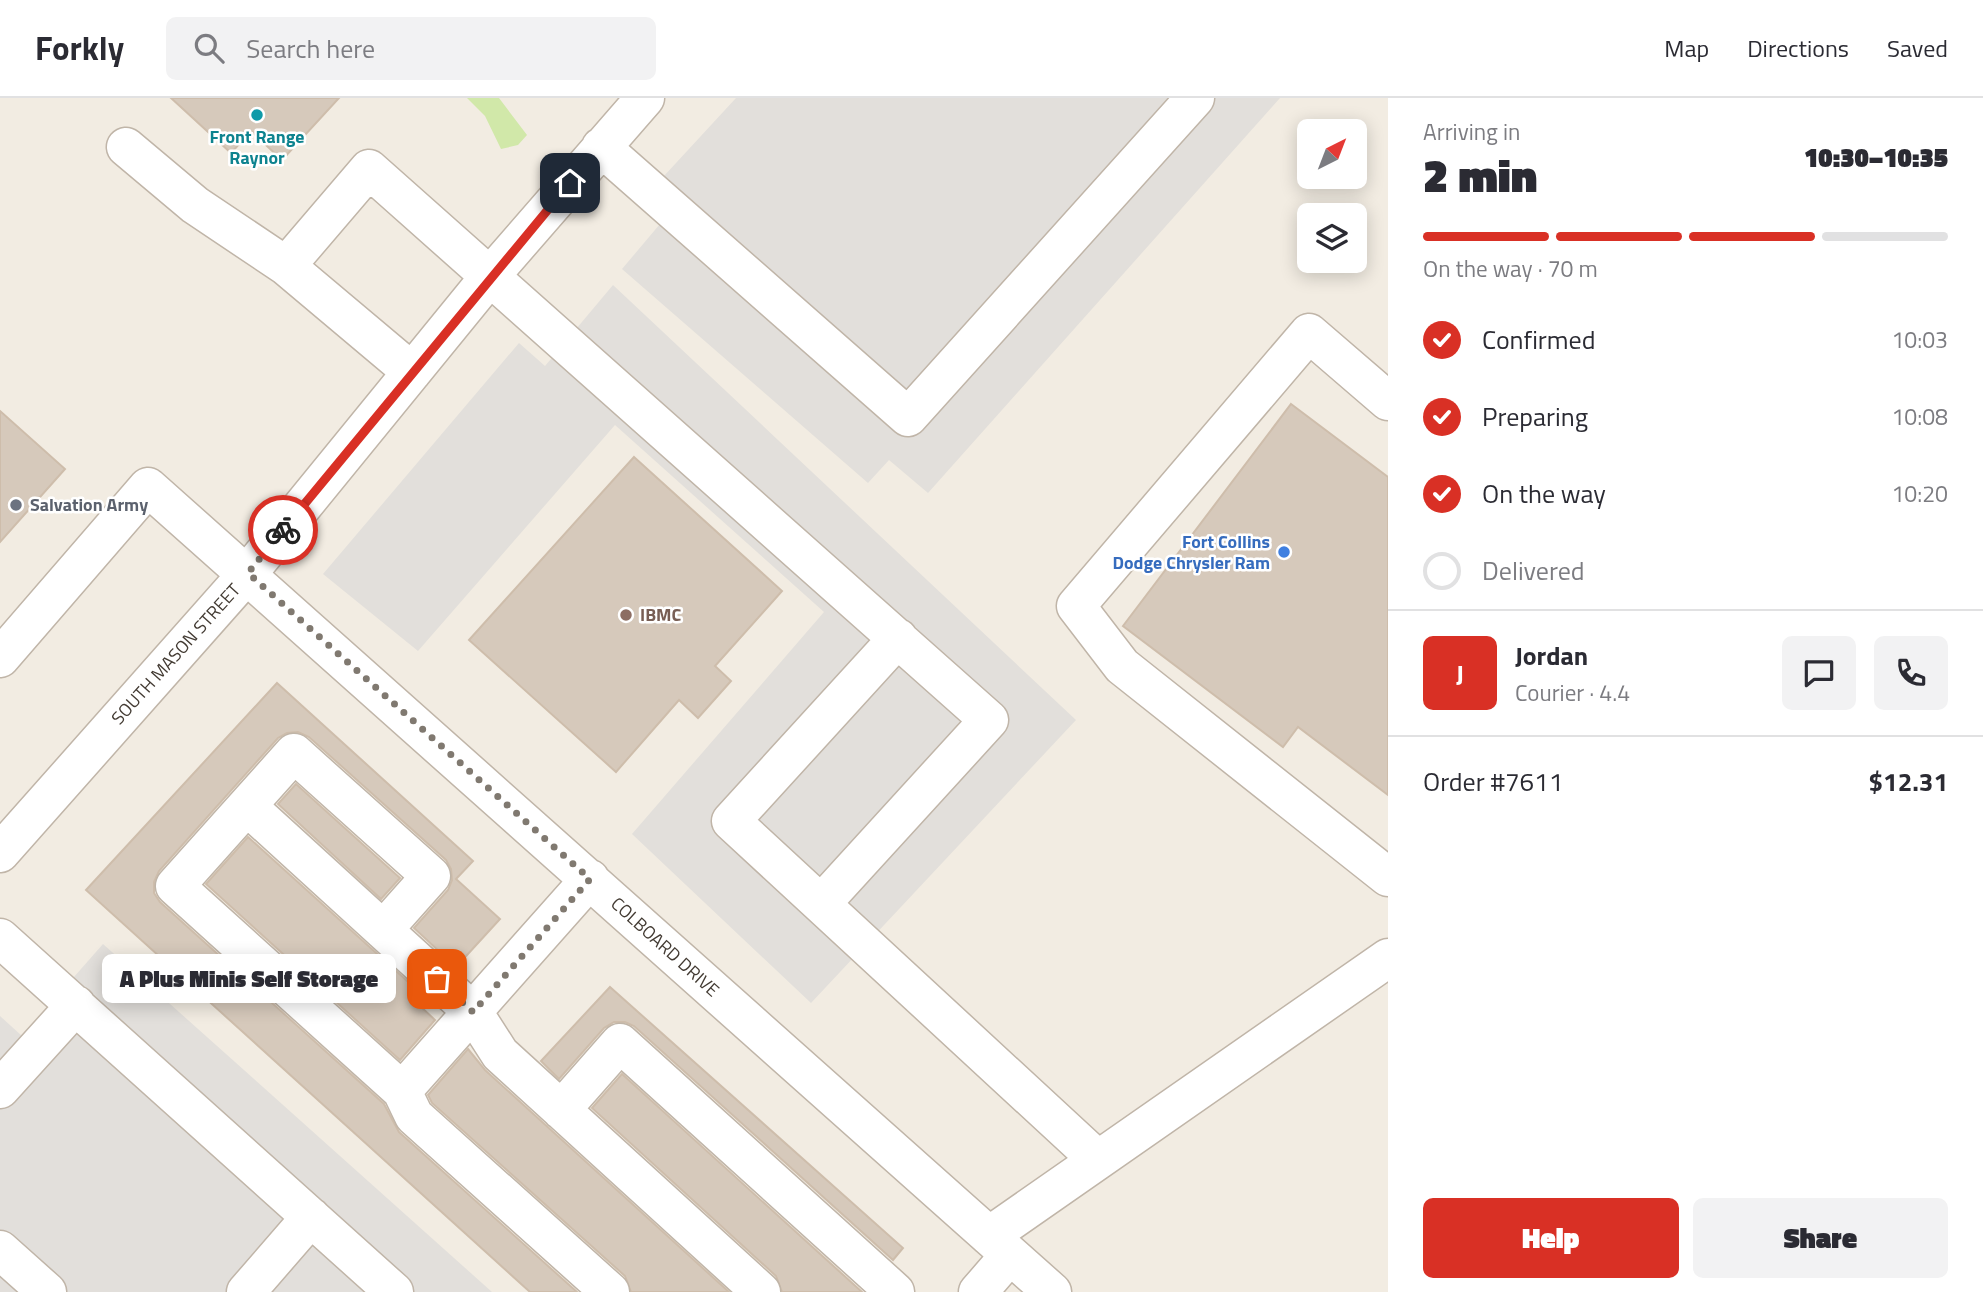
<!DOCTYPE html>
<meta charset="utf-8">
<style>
:root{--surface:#fff;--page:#f2f2f3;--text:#2b2b33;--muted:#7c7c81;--line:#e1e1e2;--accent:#d93025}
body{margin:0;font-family:"Titillium Web",sans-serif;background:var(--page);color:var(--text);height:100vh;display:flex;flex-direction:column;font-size:26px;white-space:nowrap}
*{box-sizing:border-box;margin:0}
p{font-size:23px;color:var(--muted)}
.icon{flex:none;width:38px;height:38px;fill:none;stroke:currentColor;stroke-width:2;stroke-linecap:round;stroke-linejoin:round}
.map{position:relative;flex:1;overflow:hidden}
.sheet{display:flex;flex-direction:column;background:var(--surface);width:595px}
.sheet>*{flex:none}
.needle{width:46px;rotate:42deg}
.controls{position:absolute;left:1297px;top:21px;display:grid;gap:14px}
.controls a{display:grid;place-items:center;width:70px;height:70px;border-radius:10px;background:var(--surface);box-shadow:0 4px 18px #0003;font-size:35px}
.pin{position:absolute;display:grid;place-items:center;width:60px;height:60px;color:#fff;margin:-30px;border-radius:14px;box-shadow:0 4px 10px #0006}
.courier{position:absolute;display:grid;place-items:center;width:70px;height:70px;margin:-35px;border:5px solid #d93025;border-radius:50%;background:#fff;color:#222;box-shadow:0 2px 9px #0007}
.bubble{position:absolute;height:49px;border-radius:10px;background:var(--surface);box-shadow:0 4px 18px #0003;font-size:23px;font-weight:800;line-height:49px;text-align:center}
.headline em{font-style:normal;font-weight:800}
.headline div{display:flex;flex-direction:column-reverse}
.headline{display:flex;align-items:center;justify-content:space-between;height:119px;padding:0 35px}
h1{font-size:46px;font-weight:800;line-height:52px}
.bar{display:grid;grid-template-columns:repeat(4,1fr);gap:10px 7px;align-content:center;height:84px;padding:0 35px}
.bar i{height:9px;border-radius:5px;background:var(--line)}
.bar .selected{background:var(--accent)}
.bar p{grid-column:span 4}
.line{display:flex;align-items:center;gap:18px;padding:0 35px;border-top:2px solid var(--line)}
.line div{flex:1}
.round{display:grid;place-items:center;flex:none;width:74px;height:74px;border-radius:10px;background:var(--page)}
ol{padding:0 35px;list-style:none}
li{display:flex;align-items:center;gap:21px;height:77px}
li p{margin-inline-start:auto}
li .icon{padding:7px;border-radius:50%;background:var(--accent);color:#fff;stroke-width:4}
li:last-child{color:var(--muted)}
li i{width:38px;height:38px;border:4px solid var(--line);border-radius:50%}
.action{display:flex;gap:14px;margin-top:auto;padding:14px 35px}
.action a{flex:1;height:80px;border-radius:10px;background:var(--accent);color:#fff;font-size:28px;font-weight:800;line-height:80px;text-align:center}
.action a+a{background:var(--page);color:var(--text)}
header{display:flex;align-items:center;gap:42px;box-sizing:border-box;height:98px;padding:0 35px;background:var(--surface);border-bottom:2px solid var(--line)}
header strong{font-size:33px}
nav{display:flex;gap:38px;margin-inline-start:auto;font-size:24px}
.search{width:490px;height:63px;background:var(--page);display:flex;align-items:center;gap:18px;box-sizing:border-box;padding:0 24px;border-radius:10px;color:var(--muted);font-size:26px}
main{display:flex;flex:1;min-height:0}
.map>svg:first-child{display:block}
.green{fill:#d1e8a9}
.parking{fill:#e2dfdb}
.building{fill:#d6c9bb;stroke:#cebdab;stroke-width:2}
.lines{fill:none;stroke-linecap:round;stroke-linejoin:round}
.minor-casing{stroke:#c0b5a8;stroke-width:41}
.minor{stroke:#fff;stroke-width:38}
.done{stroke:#807970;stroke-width:7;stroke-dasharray:0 12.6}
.route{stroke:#d93025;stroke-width:9}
.culture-dot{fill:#0f9aa8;stroke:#fff;stroke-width:2.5}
.worship-dot{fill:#6b7280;stroke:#fff;stroke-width:2.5}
.shop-dot{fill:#3f7fe0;stroke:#fff;stroke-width:2.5}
.education-dot{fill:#8d6e63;stroke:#fff;stroke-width:2.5}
.labels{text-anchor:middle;stroke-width:5;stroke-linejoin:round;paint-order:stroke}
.culture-label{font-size:18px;font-weight:bold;fill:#0d838f;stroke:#fff}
.worship-label{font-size:18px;font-weight:bold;fill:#5b616d;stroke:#fff;text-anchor:start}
.shop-label{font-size:18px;font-weight:bold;fill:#366cbe;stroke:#fff;text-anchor:end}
.education-label{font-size:18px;font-weight:bold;fill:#785e54;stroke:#fff;text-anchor:start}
.street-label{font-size:18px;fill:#433b33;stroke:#fff}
</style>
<header>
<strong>Forkly</strong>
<div class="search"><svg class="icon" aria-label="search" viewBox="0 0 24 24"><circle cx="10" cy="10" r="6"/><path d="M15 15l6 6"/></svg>Search here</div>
<nav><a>Map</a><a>Directions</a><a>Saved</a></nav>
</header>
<main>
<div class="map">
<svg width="1388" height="1194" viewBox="0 0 1388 1194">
<rect width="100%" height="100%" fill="#f2ece2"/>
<path class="green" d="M 467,0 L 499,0 L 527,37 L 518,47 L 501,51 L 485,18 Z"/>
<path class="parking" d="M 736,0 L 1280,0 L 928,395 L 889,362 L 868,385 L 622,171 L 660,126 L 640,104 Z
M 613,187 L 1076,622 L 811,905 L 632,736 L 824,514 L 615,327 L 418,553 L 323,476 L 519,245 L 545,268 Z
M 103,846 L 492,1194 L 0,1194 L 0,918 L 22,938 Z"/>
<path class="building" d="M 171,0 L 339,0 L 282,62 L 251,33 L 231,55 Z
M 1291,306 L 1388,379 L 1388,697 L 1298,629 L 1283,649 L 1123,528 Z
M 0,313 L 65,371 L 0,444 Z
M 634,359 L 782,493 L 715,568 L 731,583 L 698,620 L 679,602 L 616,674 L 469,542 Z
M 277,585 L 473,763 L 456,781 L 500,821 L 456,869 L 414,830 L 448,792 L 452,782 L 451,771 L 446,762 L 309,639 L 298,634 L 287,635 L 278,640 L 159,773 L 154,784 L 154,795 L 160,804 L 384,1006 L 399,1034 L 577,1194 L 530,1194 L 86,792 Z
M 296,686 L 400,780 L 381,801 L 278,706 Z
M 248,739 L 427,901 L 420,908 L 435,922 L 400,962 L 206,786 Z
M 610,889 L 903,1150 L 893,1162 L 634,928 L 625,924 L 614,924 L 604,930 L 559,981 L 541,963 Z
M 468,951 L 485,972 L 729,1194 L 631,1194 L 625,1178 L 432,1005 L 428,997 Z
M 622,976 L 862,1194 L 782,1194 L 776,1178 L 592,1010 Z"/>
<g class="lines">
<g class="minor-casing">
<path id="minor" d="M 126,49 L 195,107 L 286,168 L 412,274
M 601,49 L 908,319 L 1195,0
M 286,168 L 369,71 L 989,622 L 821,806
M 1388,303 L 1309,235 L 1076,508 L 1122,568 L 1388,779
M 898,540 L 731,723 L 1097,1061
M 0,560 L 148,389 L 1052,1194
M 247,708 L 473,914 L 500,956 L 761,1194
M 0,755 L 248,475 L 491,177 L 645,0
M 383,832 L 431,778 L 294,655 L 175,788 L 402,993 L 414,1018 L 610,1194
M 0,840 L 394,1194
M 0,991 L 76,907
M 402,993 L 590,781
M 561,1012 L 620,945 L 895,1194
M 989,1138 L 1388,860
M 0,1152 L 47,1194
M 246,1194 L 311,1119
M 978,1194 L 1010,1157"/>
</g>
<use href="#minor" class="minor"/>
</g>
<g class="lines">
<path class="done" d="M 283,432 L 248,475 L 590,781 L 473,914 L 437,881"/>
<path class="route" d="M 283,432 L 570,85"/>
</g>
<circle class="culture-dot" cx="257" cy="17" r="7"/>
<circle class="worship-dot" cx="16" cy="407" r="7"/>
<circle class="shop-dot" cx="1284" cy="454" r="7"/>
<circle class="education-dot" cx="626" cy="517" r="7"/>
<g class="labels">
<g class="culture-label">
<text x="257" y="45">Front Range<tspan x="257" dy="21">Raynor</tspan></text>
</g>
<g class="worship-label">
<text x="30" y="413">Salvation Army</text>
</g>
<g class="shop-label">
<text x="1270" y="450">Fort Collins<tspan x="1270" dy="21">Dodge Chrysler Ram</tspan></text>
</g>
<g class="education-label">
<text x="640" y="523">IBMC</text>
</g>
<g class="street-label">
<text transform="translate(176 556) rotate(-48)" y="6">SOUTH MASON STREET</text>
<text transform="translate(665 849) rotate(42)" y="6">COLBOARD DRIVE</text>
</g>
</g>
</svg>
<div class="controls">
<a><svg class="needle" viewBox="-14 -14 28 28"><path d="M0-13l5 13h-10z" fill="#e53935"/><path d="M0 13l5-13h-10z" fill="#7c7c81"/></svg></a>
<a><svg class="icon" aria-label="layers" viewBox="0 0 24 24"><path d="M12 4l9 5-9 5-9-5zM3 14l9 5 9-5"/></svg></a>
</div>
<div class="pin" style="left:437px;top:881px;background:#ea580c"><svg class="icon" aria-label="bag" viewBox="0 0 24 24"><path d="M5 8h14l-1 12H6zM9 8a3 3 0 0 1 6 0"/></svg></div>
<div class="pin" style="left:570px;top:85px;background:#1f2937"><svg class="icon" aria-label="home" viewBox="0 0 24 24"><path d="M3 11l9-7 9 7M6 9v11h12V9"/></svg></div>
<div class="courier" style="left:283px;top:432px"><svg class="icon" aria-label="bike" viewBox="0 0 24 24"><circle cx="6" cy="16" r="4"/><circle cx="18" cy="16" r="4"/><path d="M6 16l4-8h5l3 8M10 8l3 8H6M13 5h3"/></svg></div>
<div class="bubble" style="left:102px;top:856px;width:294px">A Plus Minis Self Storage</div>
</div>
<section class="sheet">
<div class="headline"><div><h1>2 min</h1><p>Arriving in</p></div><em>10:30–10:35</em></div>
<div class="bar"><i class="selected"></i><i class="selected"></i><i class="selected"></i><i></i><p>On the way · 70 m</p></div>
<ol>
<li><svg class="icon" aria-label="check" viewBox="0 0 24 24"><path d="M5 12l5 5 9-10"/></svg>Confirmed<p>10:03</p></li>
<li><svg class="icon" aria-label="check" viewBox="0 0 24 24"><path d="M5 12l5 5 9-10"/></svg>Preparing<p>10:08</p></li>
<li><svg class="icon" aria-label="check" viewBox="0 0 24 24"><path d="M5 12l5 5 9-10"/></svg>On the way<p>10:20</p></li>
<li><i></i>Delivered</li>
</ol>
<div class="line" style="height:126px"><b class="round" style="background:var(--accent);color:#fff">J</b><div><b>Jordan</b><p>Courier · 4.4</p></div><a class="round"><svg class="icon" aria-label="chat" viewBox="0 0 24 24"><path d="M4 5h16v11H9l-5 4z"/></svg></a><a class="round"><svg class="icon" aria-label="phone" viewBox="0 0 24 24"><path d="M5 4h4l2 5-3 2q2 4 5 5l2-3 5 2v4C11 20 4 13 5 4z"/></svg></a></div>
<div class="line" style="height:91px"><div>Order #7611</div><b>$12.31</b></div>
<div class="action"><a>Help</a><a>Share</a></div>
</section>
</main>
